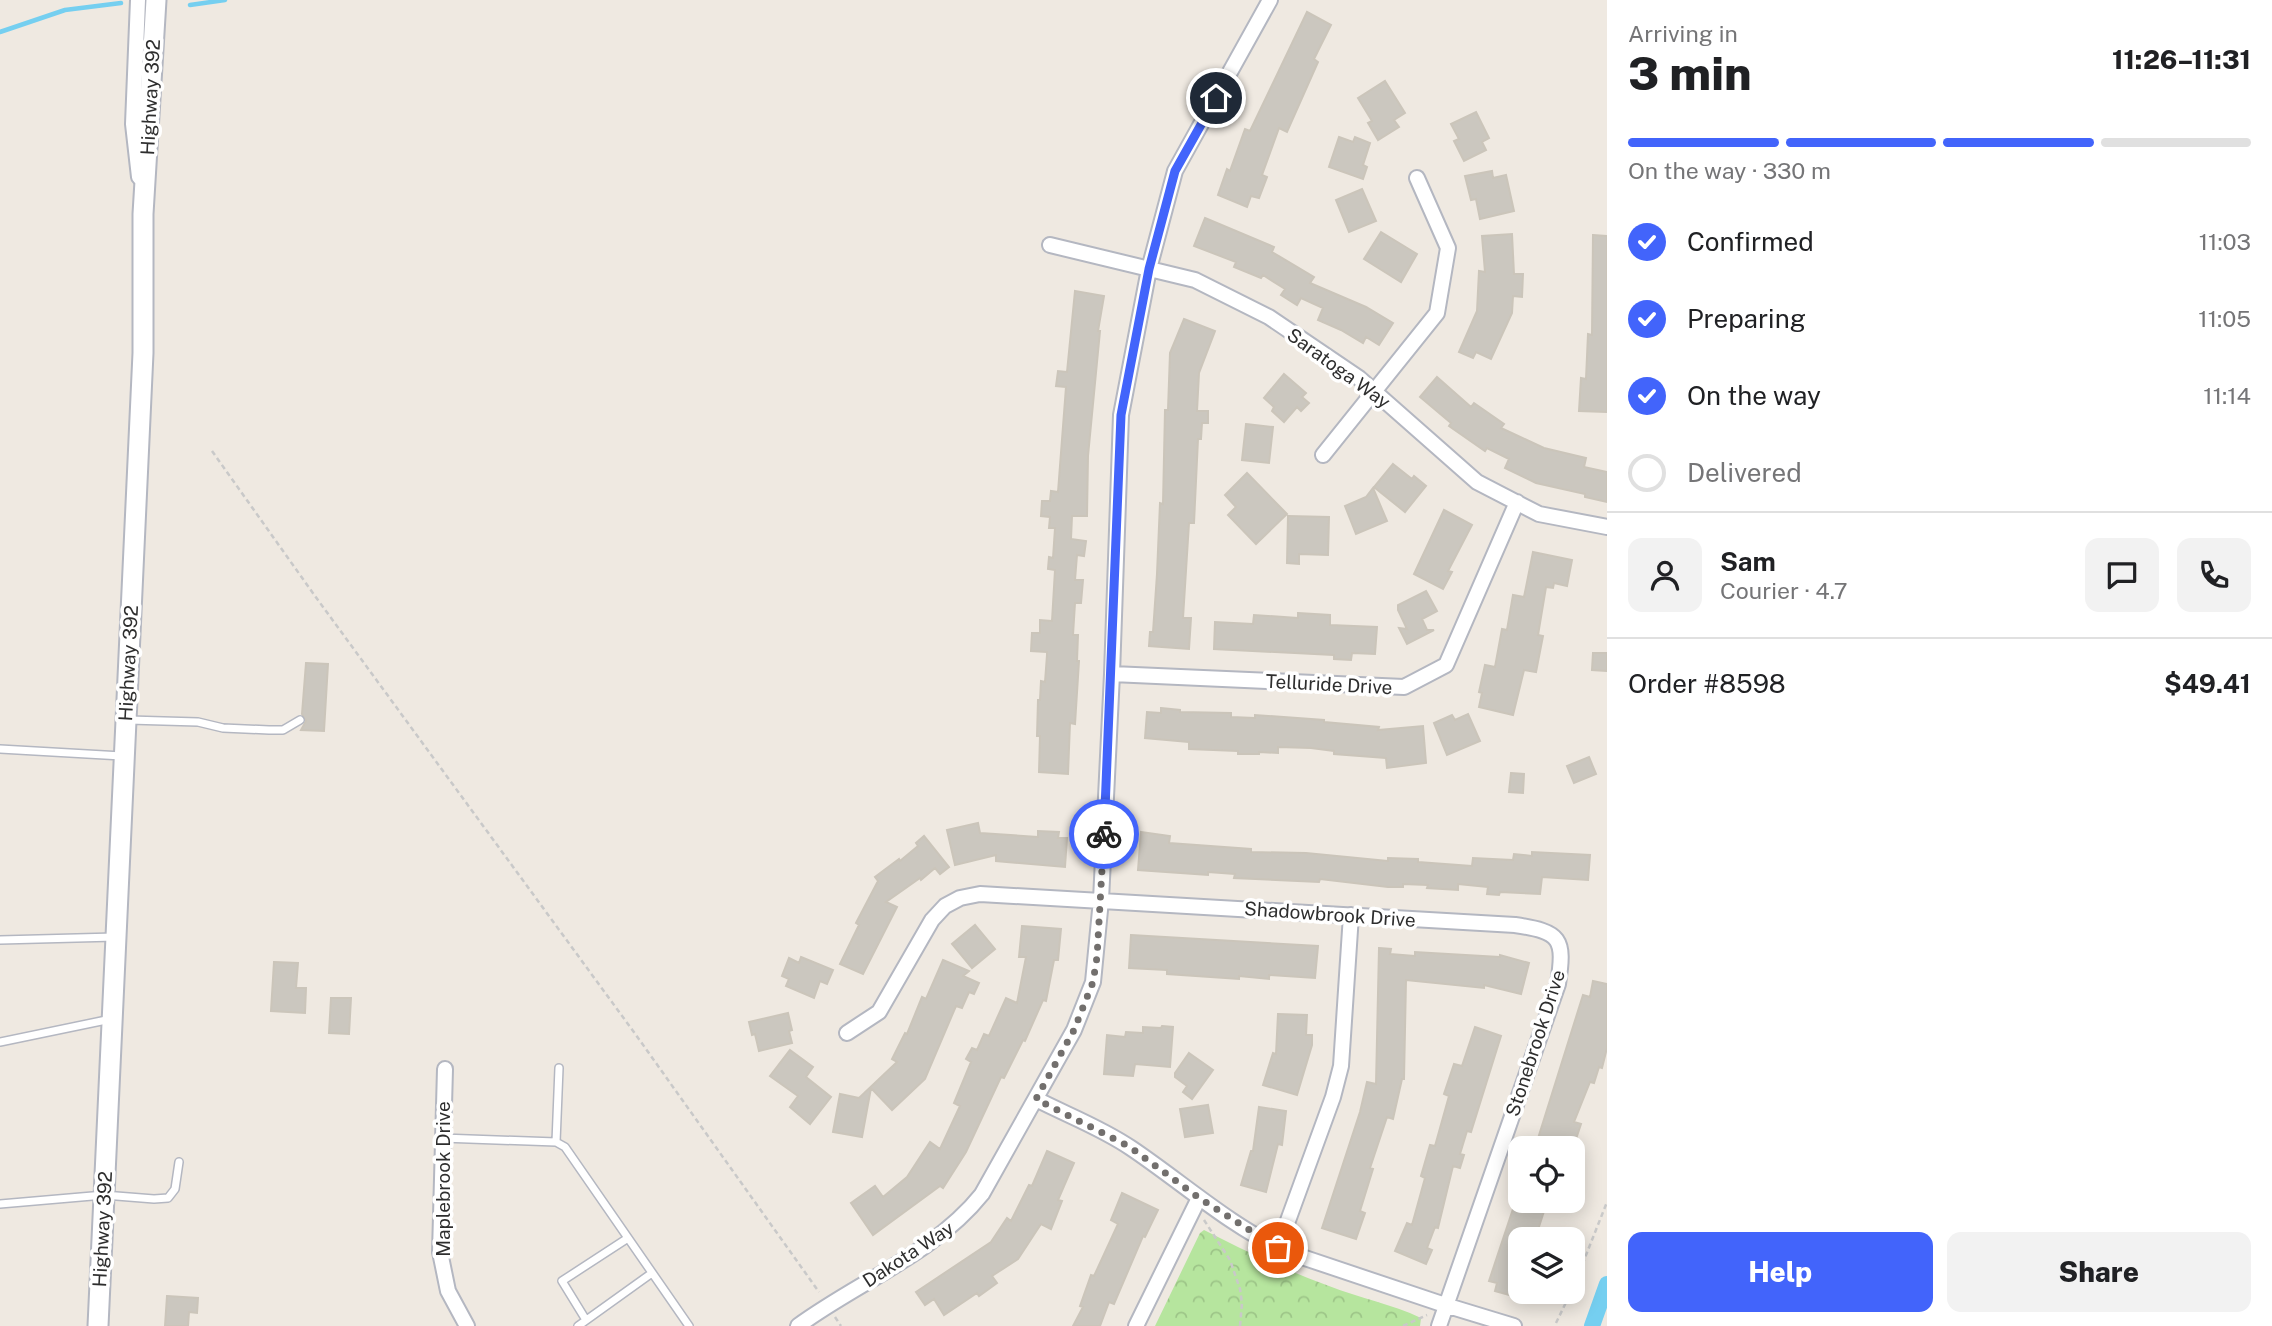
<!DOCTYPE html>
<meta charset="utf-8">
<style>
:root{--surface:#fff;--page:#f2f2f2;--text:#202124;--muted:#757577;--line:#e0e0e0;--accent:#4264fb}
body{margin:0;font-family:"Public Sans",sans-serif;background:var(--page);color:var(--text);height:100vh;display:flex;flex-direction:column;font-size:26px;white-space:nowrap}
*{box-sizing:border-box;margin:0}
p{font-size:23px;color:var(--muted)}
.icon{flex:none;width:38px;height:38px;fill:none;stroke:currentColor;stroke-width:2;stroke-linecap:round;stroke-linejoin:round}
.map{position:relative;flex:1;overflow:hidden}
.panel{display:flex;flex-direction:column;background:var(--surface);width:665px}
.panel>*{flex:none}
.tools{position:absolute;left:1508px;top:1136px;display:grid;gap:14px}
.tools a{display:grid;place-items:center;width:77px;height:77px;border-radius:14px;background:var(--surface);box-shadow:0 4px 18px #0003;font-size:35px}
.pin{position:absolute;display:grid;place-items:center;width:60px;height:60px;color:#fff;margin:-30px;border:4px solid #fff;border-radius:50%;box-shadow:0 2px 7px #0007}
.courier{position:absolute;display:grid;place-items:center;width:70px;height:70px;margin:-35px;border:5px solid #4264fb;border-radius:50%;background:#fff;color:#222;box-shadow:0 2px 9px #0007}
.head em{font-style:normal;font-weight:800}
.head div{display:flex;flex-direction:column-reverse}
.head{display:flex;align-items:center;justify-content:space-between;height:119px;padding:0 21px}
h1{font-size:46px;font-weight:800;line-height:52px}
.bar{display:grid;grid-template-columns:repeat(4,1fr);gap:10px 7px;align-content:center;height:84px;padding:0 21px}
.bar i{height:9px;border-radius:5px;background:var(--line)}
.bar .current{background:var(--accent)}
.bar p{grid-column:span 4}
.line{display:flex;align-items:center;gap:18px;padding:0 21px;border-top:2px solid var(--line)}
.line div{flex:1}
.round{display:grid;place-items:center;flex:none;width:74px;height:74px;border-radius:14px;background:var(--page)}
ol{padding:0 21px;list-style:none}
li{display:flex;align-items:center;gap:21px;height:77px}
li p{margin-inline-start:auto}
li .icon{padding:7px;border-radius:50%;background:var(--accent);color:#fff;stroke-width:4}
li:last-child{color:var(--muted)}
li i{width:38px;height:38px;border:4px solid var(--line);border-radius:50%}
.button{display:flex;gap:14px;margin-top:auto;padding:14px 21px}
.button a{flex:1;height:80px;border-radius:14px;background:var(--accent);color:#fff;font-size:28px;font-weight:800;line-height:80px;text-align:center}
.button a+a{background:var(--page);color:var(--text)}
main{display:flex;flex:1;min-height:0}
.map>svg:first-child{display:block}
.park{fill:url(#park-crowns)}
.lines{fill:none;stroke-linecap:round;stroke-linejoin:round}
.stream{stroke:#75cff0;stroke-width:4.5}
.canal{stroke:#75cff0;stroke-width:16}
.building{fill:#cbc7bf;stroke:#cbc5ba;stroke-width:2}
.lane-casing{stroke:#b4b7c1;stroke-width:10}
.street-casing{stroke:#b4b7c1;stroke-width:18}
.secondary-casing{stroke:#b4b7c1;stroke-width:23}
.path{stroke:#c9c9c9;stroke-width:2.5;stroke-dasharray:5 3.5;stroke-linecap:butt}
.lane{stroke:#fff;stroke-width:7}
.street{stroke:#fff;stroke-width:14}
.secondary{stroke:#fff;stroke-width:19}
.done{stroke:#726f6d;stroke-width:7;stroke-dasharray:0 12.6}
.route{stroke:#4264fb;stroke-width:9}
.labels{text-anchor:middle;stroke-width:7;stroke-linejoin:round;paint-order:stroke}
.street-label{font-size:19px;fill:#2e2e2e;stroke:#fff}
</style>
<main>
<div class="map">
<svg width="1607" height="1326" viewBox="0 0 1607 1326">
<defs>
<pattern id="park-crowns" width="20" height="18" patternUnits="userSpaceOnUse" patternTransform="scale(1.75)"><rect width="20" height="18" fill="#b6e59e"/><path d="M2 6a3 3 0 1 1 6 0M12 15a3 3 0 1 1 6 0" fill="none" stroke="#9dc588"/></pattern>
</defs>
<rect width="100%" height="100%" fill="#efe9e1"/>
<path class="park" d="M 1204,1230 C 1245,1251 1285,1270 1329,1286 C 1359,1298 1392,1304 1421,1318 L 1420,1326 L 1155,1326 L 1200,1233 Z"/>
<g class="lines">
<path class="stream" d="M 190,5 L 225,0
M 0,32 L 65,10 L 121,3"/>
<path class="canal" d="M 1592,1326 L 1607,1284"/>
</g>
<path class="building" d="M 1307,12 L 1331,25 L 1314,59 L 1318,62 L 1287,132 L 1279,128 L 1262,175 L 1267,177 L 1259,198 L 1251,196 L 1247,207 L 1218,195 L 1227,169 L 1230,171 L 1245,129 L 1250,131 Z
M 1385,81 L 1405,113 L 1394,120 L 1399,127 L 1378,140 L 1368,123 L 1372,121 L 1358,98 Z
M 1476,112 L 1489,138 L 1482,142 L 1486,150 L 1464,161 L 1454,141 L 1459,139 L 1451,124 Z
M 1339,137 L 1353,142 L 1355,137 L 1370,143 L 1363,165 L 1367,167 L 1363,179 L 1329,167 Z
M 1492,171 L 1493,178 L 1506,175 L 1514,211 L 1480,219 L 1476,199 L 1471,200 L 1465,176 Z
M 1362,189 L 1376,221 L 1349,232 L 1336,200 Z
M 1205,218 L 1274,247 L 1272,252 L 1314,277 L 1310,283 L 1366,307 L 1393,323 L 1379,345 L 1366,337 L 1363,343 L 1341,330 L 1318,320 L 1323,308 L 1301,298 L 1297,305 L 1281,295 L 1285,289 L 1263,275 L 1261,278 L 1234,267 L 1236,262 L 1194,246 Z
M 1381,232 L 1417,254 L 1401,282 L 1364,259 Z
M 1512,234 L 1514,274 L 1523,274 L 1522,297 L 1513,296 L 1512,313 L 1491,359 L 1476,352 L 1473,358 L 1459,352 L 1477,311 L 1479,271 L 1485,272 L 1482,236 Z
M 1593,235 L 1607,236 L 1607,412 L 1579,411 L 1581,378 L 1586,379 L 1588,334 L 1592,335 Z
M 1075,291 L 1104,296 L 1098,331 L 1100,331 L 1088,456 L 1087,516 L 1072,516 L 1071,539 L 1086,541 L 1084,556 L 1077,555 L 1075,580 L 1083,580 L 1081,603 L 1075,603 L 1073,635 L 1078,635 L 1077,661 L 1079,661 L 1075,724 L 1070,723 L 1068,774 L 1039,772 L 1040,736 L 1037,736 L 1038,700 L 1040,700 L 1041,681 L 1045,682 L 1047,655 L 1047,652 L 1031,651 L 1032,633 L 1040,633 L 1040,620 L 1052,621 L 1055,570 L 1048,569 L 1049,557 L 1053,558 L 1055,528 L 1049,528 L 1050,517 L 1041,516 L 1042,501 L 1050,501 L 1051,491 L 1058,492 L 1066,387 L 1056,386 L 1058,371 L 1067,372 Z
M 1184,319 L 1215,331 L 1199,373 L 1197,411 L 1208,411 L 1208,423 L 1202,423 L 1201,439 L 1198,439 L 1194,523 L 1189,523 L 1183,618 L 1191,618 L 1189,649 L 1149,646 L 1150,632 L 1153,632 L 1157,574 L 1160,503 L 1163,504 L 1165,410 L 1168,410 L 1170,353 Z
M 1284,374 L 1306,393 L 1302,397 L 1309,403 L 1301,411 L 1297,407 L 1284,422 L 1272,411 L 1274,407 L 1264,398 Z
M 1437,377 L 1471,407 L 1474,403 L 1504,424 L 1501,428 L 1544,448 L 1586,458 L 1584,467 L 1607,472 L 1607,502 L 1585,497 L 1585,494 L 1536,483 L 1505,468 L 1509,459 L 1487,448 L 1485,451 L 1449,426 L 1451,423 L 1420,397 Z
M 1246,424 L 1273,427 L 1269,463 L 1242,460 Z
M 1393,464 L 1412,479 L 1414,476 L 1426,486 L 1405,512 L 1374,487 Z
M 1247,473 L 1287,514 L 1256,544 L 1228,515 L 1236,507 L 1225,495 Z
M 1373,488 L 1387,521 L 1356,534 L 1345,506 L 1366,497 Z
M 1444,510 L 1472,525 L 1448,571 L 1452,572 L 1443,589 L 1414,574 Z
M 1288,516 L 1329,517 L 1328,555 L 1299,554 L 1299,564 L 1287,563 Z
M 1533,552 L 1572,560 L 1567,586 L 1554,583 L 1553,588 L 1546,587 L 1538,635 L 1543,636 L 1536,672 L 1524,670 L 1513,715 L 1479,707 L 1482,693 L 1479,692 L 1485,665 L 1495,667 L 1502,629 L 1507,630 L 1513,595 L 1524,597 Z
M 1426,591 L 1437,611 L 1422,619 L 1427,630 L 1434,630 L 1407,644 L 1399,628 L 1407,629 L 1398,610 L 1398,605 Z
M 1298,613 L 1330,615 L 1330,625 L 1377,627 L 1375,654 L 1352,653 L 1351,660 L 1334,659 L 1334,655 L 1214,649 L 1215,622 L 1253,624 L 1254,615 L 1298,618 Z
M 1593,653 L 1607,653 L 1607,671 L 1592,670 Z
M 306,663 L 328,664 L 324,731 L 301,730 L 306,721 L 302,714 Z
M 1161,708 L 1180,710 L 1180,712 L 1231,713 L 1231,717 L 1255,718 L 1255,715 L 1324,720 L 1324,722 L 1379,727 L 1378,730 L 1423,726 L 1426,763 L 1387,768 L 1386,758 L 1334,754 L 1334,751 L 1311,748 L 1278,747 L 1278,753 L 1259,752 L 1259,754 L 1238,754 L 1238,751 L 1189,749 L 1189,742 L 1145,738 L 1147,712 L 1161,713 Z
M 1468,714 L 1480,741 L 1447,755 L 1434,723 L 1452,715 L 1455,720 Z
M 1589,757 L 1596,774 L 1574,783 L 1567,766 Z
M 1511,773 L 1524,774 L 1523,793 L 1509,792 Z
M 978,823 L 980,833 L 1038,837 L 1038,831 L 1059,832 L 1058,838 L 1067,838 L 1065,867 L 996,861 L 996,855 L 955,865 L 947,830 Z
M 1141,832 L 1170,836 L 1169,843 L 1251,849 L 1251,852 L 1306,853 L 1388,861 L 1388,858 L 1418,859 L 1418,862 L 1472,866 L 1473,858 L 1513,860 L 1514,854 L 1532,856 L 1532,852 L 1590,855 L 1588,880 L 1542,877 L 1540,894 L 1500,892 L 1499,895 L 1487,894 L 1488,887 L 1458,884 L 1458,890 L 1427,888 L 1428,885 L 1403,884 L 1403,887 L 1388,887 L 1320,879 L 1319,882 L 1234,878 L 1235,874 L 1208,872 L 1208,875 L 1138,870 Z
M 924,836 L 949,867 L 940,874 L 935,868 L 921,880 L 920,878 L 886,902 L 897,907 L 863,974 L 840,964 L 859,925 L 856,923 L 878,881 L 875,877 L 899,859 L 900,861 L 918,846 L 916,843 Z
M 975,925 L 995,949 L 972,968 L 952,944 Z
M 1022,926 L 1061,929 L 1058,960 L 1054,960 L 1046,1001 L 1043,1000 L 1025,1041 L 1023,1040 L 1004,1078 L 1001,1077 L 966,1152 L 943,1188 L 940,1186 L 873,1235 L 851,1203 L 875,1186 L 883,1197 L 907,1177 L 930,1142 L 940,1149 L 960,1106 L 954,1103 L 971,1062 L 966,1059 L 972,1048 L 977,1050 L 984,1034 L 989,1036 L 1006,998 L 1017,1003 L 1026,957 L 1019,957 Z
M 1131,935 L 1318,946 L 1315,978 L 1269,975 L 1269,979 L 1239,976 L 1239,979 L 1167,974 L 1167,970 L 1129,968 Z
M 1379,948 L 1391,949 L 1390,954 L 1415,956 L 1415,952 L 1500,957 L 1500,955 L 1529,963 L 1521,994 L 1484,985 L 1484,988 L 1406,980 L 1404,1079 L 1402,1079 L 1393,1119 L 1387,1117 L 1370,1168 L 1373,1169 L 1360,1211 L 1365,1213 L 1356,1239 L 1322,1228 L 1360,1112 L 1367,1082 L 1376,1084 Z
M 801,957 L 833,970 L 827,984 L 820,981 L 814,998 L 786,986 L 789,979 L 782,976 L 789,958 L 799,963 Z
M 943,960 L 969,971 L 963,976 L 979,983 L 974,994 L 969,992 L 962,1008 L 956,1006 L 925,1079 L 892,1110 L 871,1088 L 862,1137 L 833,1132 L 840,1094 L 859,1098 L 897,1062 L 892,1059 L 905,1033 L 907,1034 L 922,997 L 926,999 Z
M 274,962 L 298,963 L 296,988 L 306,988 L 305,1013 L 271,1011 Z
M 1593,981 L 1607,984 L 1607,1048 L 1602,1068 L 1599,1067 L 1594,1083 L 1590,1082 L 1574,1122 L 1581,1124 L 1573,1148 L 1535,1148 L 1583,995 L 1590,997 Z
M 331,998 L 351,998 L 349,1034 L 329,1033 Z
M 788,1013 L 792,1030 L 789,1031 L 792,1043 L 759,1051 L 755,1034 L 752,1035 L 749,1022 Z
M 1278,1014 L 1307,1015 L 1306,1035 L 1312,1035 L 1312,1045 L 1297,1095 L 1263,1085 L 1273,1053 L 1276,1054 Z
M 1162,1026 L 1173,1027 L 1170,1067 L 1135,1064 L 1133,1076 L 1104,1074 L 1107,1035 L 1125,1037 L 1126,1032 L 1143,1033 L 1143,1027 L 1161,1028 Z
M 1475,1027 L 1501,1036 L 1471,1132 L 1467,1131 L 1460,1154 L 1464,1155 L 1460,1168 L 1453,1166 L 1438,1228 L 1435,1227 L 1427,1248 L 1432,1250 L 1426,1264 L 1395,1251 L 1407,1223 L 1412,1225 L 1425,1178 L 1421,1176 L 1430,1145 L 1435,1146 L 1449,1096 L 1444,1094 L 1454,1064 L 1462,1066 Z
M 790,1050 L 813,1067 L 806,1077 L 831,1097 L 810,1124 L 790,1107 L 798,1096 L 770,1076 Z
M 1189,1053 L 1213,1070 L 1192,1099 L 1183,1092 L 1187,1086 L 1175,1077 L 1175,1073 Z
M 1208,1105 L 1213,1133 L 1185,1137 L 1180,1109 Z
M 1259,1107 L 1286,1111 L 1282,1145 L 1278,1144 L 1266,1192 L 1241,1185 L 1251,1151 L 1253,1151 Z
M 1047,1151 L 1074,1163 L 1058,1200 L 1062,1201 L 1051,1229 L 1041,1224 L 1018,1259 L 992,1276 L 997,1283 L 979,1296 L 977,1293 L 944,1315 L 934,1299 L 925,1305 L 916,1292 L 991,1242 L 1007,1218 L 1011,1221 L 1029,1185 L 1032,1186 Z
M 1122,1193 L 1158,1210 L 1145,1237 L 1143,1236 L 1114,1304 L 1109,1302 L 1100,1326 L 1073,1326 L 1083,1307 L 1080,1306 L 1091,1275 L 1094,1276 L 1118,1224 L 1111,1220 Z
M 1516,1200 L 1547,1202 L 1535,1239 L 1521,1239 L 1521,1270 L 1513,1296 L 1495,1291 L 1497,1283 L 1489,1281 Z
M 167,1296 L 198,1298 L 197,1313 L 189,1312 L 188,1326 L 165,1326 Z"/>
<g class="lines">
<g class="lane-casing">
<path id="lane" d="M 129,720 L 198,722 L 223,728 L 269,730 L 283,730 L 300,720
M 0,749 L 122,756
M 0,940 L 115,937
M 0,1042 L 111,1019
M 442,1138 L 556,1142 L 565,1147 L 689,1326
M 556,1142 L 559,1068
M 0,1204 L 104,1195 L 154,1199 L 168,1198 L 175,1189 L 179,1162
M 586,1320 L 562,1281 L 628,1238
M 578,1326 L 652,1273"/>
</g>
<g class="street-casing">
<path id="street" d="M 138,0 L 133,124 L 139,177
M 1050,245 L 1195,280 L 1269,317 L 1359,378 L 1477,482 L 1539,514 L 1607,527
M 1323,455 L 1437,313 L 1448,248 L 1417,178
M 1112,674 L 1404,687 L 1446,665 L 1517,502
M 847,1033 L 879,1012 L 932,920 L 945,906 L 960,898 L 980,894 L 1515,925 C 1561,932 1565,938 1558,984 L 1439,1326
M 445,1069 L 440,1252 L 448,1291 L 467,1326
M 1036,1099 C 1067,1115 1102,1128 1131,1148 C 1183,1183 1230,1226 1287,1252 L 1445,1305 L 1514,1326
M 1278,1248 L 1333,1097 L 1341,1066 L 1351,915
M 798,1326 C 858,1282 935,1253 982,1194 L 1074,1030 L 1093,982 L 1101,900 L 1112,674 L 1121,415 L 1149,269 L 1175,171 L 1270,0
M 1136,1326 L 1199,1198"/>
</g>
<g class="secondary-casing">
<path id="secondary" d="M 98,1326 L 143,353 L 143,214 L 156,0"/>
</g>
<path class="path" d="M 212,451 L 315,596 L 636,1035 L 819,1292
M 1204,1220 L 1230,1260 L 1240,1289 L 1242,1303 L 1240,1326
M 1573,1288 L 1607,1202
M 835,1317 L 841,1326
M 1556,1323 L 1571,1292
M 1403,1326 L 1427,1315"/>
<use href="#lane" class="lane"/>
<use href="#street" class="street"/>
<use href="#secondary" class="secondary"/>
</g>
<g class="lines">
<path class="done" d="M 1104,834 L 1097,957 L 1093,982 L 1074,1030 L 1036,1099 L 1130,1147 L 1199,1198 L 1278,1248"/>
<path class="route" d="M 1104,834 L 1121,415 L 1149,269 L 1175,171 L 1216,98"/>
</g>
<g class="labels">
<g class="street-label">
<text transform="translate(150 97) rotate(-87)" y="7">Highway 392</text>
<text transform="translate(1339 368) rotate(36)" y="7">Saratoga Way</text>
<text transform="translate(128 663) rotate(-87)" y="7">Highway 392</text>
<text transform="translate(1329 684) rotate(3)" y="7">Telluride Drive</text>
<text transform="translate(1330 914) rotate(4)" y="7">Shadowbrook Drive</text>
<text transform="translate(1535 1043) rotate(-72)" y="7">Stonebrook Drive</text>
<text transform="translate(443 1179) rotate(-90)" y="7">Maplebrook Drive</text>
<text transform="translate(102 1229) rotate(-87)" y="7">Highway 392</text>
<text transform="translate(908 1254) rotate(-33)" y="7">Dakota Way</text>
</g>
</g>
</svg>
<div class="tools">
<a><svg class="icon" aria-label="locate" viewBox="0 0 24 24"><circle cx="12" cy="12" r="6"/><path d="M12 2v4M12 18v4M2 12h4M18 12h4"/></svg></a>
<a><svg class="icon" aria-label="layers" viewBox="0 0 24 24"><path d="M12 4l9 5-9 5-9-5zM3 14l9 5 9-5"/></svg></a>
</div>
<div class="pin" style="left:1278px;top:1248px;background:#ea580c"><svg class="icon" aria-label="bag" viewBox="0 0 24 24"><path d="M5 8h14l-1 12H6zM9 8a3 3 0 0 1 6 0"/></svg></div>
<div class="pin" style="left:1216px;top:98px;background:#1f2937"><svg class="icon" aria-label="home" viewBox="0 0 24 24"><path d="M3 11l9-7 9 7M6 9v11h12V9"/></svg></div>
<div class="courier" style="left:1104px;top:834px"><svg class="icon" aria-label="bike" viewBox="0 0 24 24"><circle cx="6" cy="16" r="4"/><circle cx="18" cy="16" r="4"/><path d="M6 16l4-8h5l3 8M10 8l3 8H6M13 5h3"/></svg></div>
</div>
<section class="panel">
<div class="head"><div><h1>3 min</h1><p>Arriving in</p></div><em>11:26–11:31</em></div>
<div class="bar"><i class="current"></i><i class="current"></i><i class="current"></i><i></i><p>On the way · 330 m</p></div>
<ol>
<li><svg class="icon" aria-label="check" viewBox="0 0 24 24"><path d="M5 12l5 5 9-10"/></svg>Confirmed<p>11:03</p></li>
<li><svg class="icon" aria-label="check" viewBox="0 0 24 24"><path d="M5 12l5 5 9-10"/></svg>Preparing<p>11:05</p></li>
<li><svg class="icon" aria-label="check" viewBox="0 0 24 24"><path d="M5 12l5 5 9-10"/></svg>On the way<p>11:14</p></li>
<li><i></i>Delivered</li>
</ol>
<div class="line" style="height:126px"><a class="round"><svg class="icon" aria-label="person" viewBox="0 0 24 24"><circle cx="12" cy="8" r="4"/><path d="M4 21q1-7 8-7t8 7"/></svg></a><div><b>Sam</b><p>Courier · 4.7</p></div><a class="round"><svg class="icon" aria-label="chat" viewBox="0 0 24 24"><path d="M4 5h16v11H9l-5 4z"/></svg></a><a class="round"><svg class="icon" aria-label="phone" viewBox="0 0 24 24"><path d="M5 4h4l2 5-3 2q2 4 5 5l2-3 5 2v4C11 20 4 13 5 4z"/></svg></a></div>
<div class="line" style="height:91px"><div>Order #8598</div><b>$49.41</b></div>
<div class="button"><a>Help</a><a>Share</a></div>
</section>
</main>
